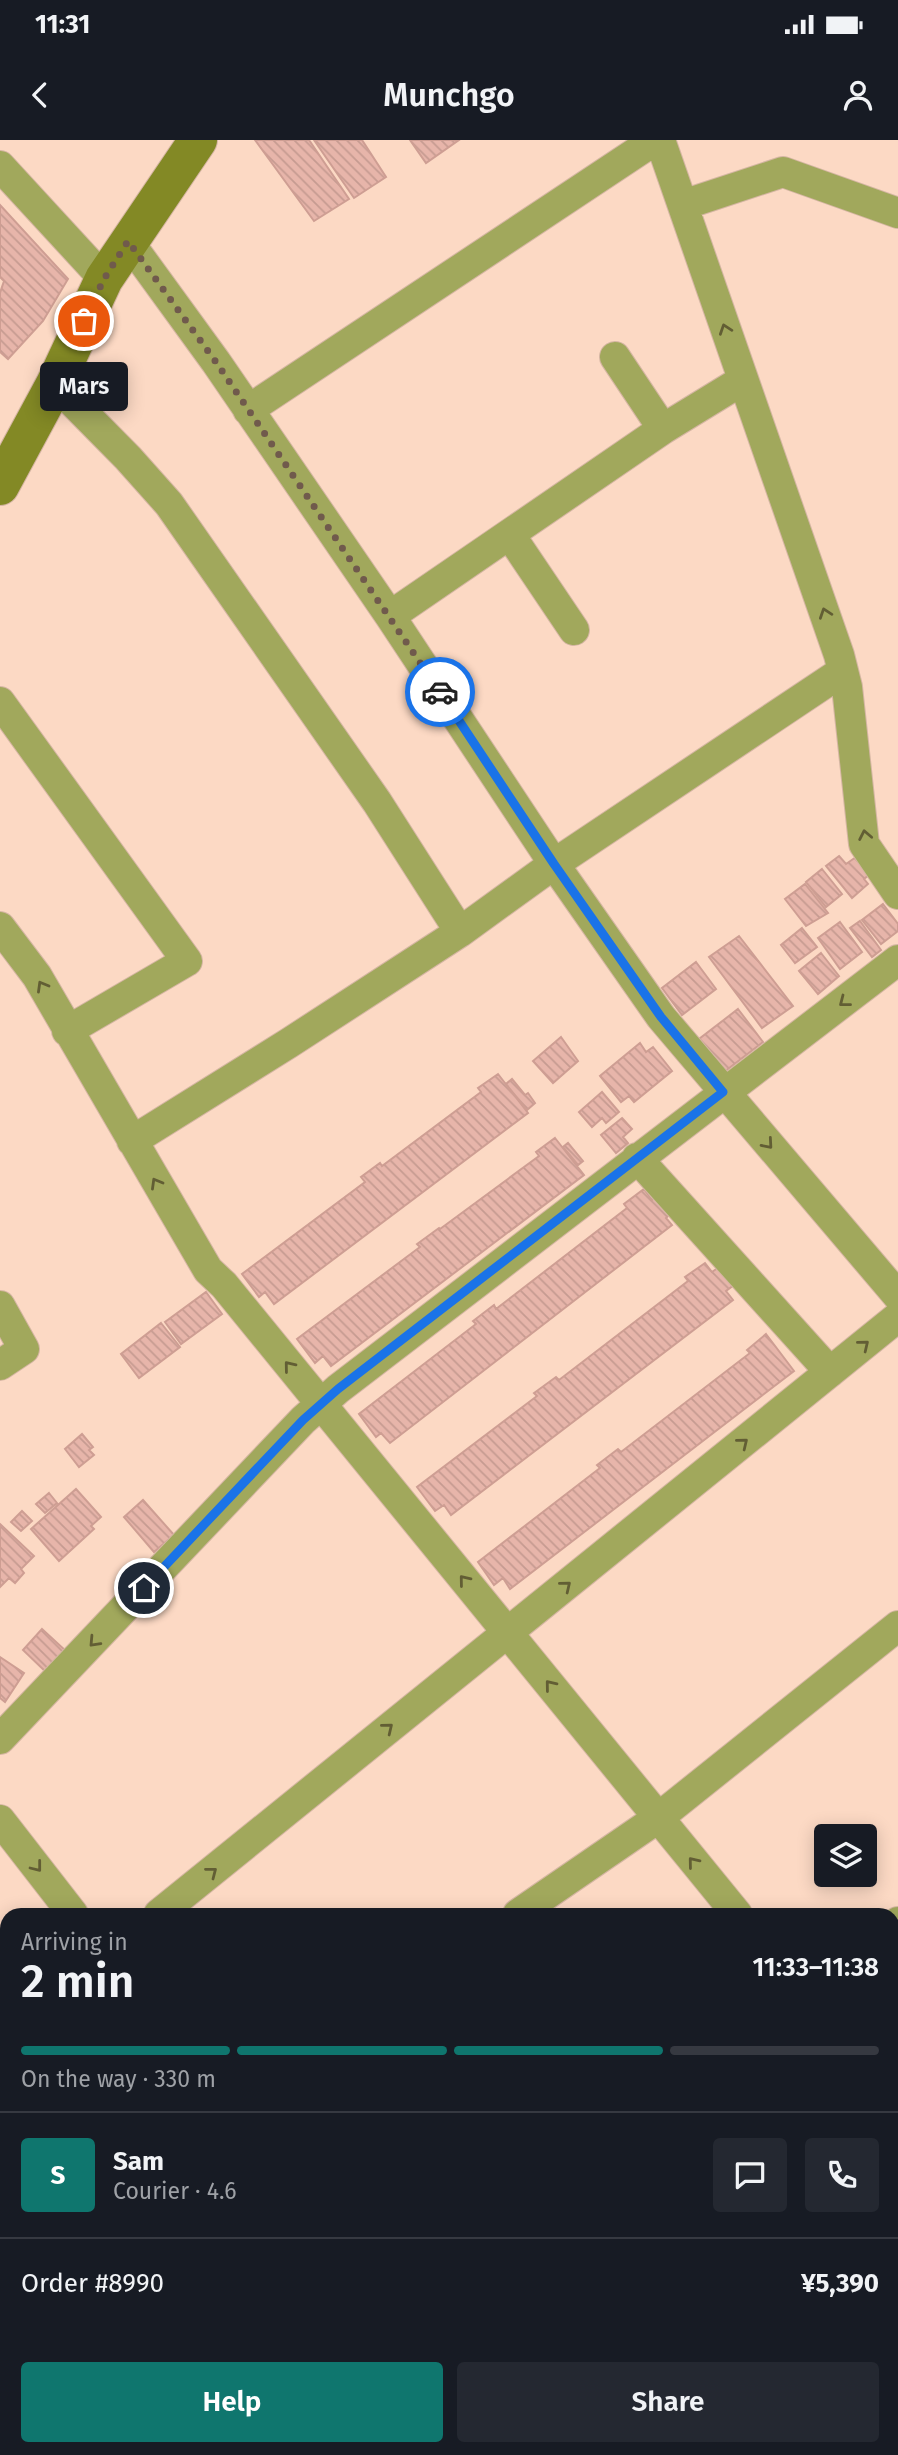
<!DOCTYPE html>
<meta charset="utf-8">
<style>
:root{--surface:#171b24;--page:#242831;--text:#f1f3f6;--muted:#9ea1a6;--line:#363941;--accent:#0f766e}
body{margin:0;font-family:"Fira Sans",sans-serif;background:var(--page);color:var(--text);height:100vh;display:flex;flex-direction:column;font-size:26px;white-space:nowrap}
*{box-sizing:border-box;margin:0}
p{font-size:23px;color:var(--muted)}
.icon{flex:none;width:38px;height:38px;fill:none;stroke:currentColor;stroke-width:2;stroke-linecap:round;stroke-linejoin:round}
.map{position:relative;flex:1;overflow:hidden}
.sheet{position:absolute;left:0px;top:1768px;width:900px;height:548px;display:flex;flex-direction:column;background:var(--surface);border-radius:21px 21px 0 0;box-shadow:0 4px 18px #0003}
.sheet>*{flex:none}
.fabs{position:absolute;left:814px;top:1684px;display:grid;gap:14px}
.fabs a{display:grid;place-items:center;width:63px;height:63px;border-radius:7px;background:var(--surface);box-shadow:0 4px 18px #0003;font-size:35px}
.pin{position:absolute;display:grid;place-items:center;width:60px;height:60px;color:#fff;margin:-30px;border:4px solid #fff;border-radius:50%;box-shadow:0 2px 7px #0007}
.courier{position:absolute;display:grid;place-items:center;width:70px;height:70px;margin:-35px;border:5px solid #1a73e8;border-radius:50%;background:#fff;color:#222;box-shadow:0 2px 9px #0007}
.bubble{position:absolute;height:49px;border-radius:7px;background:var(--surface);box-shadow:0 4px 18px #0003;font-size:23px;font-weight:600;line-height:49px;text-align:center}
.head em{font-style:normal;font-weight:600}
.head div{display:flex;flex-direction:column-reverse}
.head{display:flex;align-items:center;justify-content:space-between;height:119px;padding:0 21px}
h1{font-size:46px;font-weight:600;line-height:52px}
.bar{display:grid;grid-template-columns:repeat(4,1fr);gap:10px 7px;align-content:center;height:84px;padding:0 21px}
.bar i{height:9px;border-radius:5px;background:var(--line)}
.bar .active{background:var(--accent)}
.bar p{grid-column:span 4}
.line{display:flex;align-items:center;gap:18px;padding:0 21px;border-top:2px solid var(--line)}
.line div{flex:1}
.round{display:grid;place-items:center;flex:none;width:74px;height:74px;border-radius:7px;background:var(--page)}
.button{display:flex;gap:14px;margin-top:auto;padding:14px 21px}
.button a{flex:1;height:80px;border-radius:7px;background:var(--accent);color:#fff;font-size:28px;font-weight:600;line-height:80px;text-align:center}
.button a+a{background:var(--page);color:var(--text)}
.status{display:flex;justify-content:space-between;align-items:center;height:49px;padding:0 35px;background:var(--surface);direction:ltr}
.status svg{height:19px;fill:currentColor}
header{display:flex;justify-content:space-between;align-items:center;height:91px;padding:0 21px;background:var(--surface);font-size:32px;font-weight:600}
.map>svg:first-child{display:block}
.park{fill:#fbb8d3}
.building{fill:url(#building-back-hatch);stroke:#ce9e93;stroke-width:2}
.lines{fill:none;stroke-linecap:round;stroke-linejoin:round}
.street-casing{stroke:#d5b6a3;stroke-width:32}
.secondary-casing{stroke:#d5b6a3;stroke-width:40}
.street{stroke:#a1a85c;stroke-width:30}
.secondary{stroke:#838925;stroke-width:38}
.oneway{stroke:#625e34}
.done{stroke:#705a4c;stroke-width:7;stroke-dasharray:0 12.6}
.route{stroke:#1a73e8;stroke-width:9}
</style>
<div class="status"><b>11:31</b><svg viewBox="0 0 49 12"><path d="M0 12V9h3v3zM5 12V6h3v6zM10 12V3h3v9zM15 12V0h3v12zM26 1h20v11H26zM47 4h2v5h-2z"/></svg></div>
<header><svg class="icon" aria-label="back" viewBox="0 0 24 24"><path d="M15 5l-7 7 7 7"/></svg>Munchgo<svg class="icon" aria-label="person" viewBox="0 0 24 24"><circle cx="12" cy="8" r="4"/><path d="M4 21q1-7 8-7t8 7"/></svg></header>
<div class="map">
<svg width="898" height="2315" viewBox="0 0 898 2315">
<defs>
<pattern id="building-back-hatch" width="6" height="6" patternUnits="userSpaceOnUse" patternTransform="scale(1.75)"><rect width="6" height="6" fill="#e7b5aa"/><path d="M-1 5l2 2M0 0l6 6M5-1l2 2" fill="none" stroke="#c69b91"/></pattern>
</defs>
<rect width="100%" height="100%" fill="#fcd9c4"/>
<path class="park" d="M 179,2308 L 320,2308 L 325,2315 L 170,2315 Z"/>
<path class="building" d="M 255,0 L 309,0 L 349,59 L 314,81 Z
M 314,0 L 362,0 L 386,37 L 354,58 Z
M 410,0 L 459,0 L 426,23 Z
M 0,65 L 68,139 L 43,181 L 8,219 L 0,212 L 0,153 L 4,141 L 0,137 Z
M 839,716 L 846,724 L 856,717 L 870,734 L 864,739 L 868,744 L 852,758 L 826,726 Z
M 822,729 L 842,754 L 826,767 L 806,742 Z
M 805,744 L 828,773 L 806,786 L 785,759 Z
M 883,764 L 898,784 L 898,791 L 881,804 L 862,780 Z
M 860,781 L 881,810 L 872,817 L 850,788 Z
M 840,782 L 862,812 L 840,829 L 818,798 Z
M 802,788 L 817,807 L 795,823 L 781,805 Z
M 739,796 L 793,866 L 762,888 L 709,817 Z
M 821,813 L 839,836 L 818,854 L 799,831 Z
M 696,822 L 716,849 L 682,875 L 662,848 Z
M 738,869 L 763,902 L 724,932 L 699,899 Z
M 561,897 L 578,921 L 553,943 L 533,921 Z
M 640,903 L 646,912 L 653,907 L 672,931 L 634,962 L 629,956 L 621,962 L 600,936 Z
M 498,934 L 528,973 L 274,1164 L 265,1152 L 259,1157 L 242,1134 L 365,1042 L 361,1037 L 380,1023 L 382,1026 L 481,952 L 478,948 Z
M 512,939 L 525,955 L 528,953 L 535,963 L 527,970 L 506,944 Z
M 602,952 L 619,972 L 606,983 L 602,978 L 592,987 L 579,972 Z
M 622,978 L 632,989 L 623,997 L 628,1003 L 616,1013 L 601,995 Z
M 555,998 L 584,1035 L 331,1226 L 323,1216 L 315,1223 L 297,1199 L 420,1107 L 417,1104 L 439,1088 L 440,1089 L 539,1016 L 536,1012 Z
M 568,1003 L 583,1021 L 578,1025 L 563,1007 Z
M 644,1049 L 652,1060 L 657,1056 L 671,1073 L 666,1078 L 672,1085 L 390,1303 L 381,1293 L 376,1297 L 359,1274 L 476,1184 L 473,1181 L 494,1165 L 496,1169 L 627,1068 L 624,1064 Z
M 705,1123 L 712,1132 L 719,1127 L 734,1145 L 726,1151 L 733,1160 L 451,1375 L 444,1365 L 435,1371 L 417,1347 L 537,1256 L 534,1253 L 556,1237 L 559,1240 L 688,1141 L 685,1137 Z
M 206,1152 L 222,1174 L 181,1204 L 165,1182 Z
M 161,1183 L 180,1207 L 139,1238 L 121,1214 Z
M 766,1194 L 794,1231 L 510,1449 L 503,1438 L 494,1445 L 478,1422 L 600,1328 L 597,1325 L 618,1309 L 621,1312 L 750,1213 L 747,1210 Z
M 82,1294 L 93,1307 L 89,1310 L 94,1315 L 79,1327 L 65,1309 Z
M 76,1349 L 101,1377 L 91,1386 L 94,1389 L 59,1421 L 31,1389 Z
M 49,1353 L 57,1363 L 45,1373 L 36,1364 Z
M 143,1360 L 174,1395 L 154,1412 L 124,1377 Z
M 22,1371 L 32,1381 L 21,1391 L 11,1382 Z
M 0,1384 L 34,1416 L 21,1429 L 24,1433 L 15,1443 L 9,1438 L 0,1447 Z
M 42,1489 L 67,1512 L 47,1533 L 23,1510 Z
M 0,1517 L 24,1533 L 5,1562 L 0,1558 Z
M 898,2035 L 898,2087 L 892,2081 L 892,2040 Z
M 892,2097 L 896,2101 L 898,2100 L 898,2124 L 893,2127 Z
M 894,2274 L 898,2277 L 898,2315 L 893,2312 L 895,2307 L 892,2305 Z
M 52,2308 L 117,2308 L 109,2315 L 44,2315 Z
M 612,2308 L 632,2308 L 637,2315 L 603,2315 Z
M 640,2308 L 668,2308 L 670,2310 L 664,2315 L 646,2315 Z
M 784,2308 L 830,2308 L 826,2315 L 814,2315 L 805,2311 L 802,2315 L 776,2315 Z"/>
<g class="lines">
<g class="street-casing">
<path id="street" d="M 660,0 L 839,515 L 847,547 L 864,704 L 898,754
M 0,26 L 104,139
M 683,65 L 783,32 L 898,73
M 128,101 L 216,222 L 390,476 L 554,724 L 661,877 L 898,1156
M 615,217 L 663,289
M 55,244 L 128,318 L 169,364 L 377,662 L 460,792
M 248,270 L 655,0
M 510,395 L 574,490
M 390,476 L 663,289 L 743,240
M 0,562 L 187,821 L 67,891
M 0,787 L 37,836 L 208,1130 L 224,1145 L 737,1774
M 132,1001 L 289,903 L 460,792 L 554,724 L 843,531
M 637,1018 L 830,1232
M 0,1166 L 24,1209 L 0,1225
M 0,1599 L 303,1280 L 338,1249 L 898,820
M 0,1680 L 73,1774
M 159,1774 L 898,1177
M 518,1774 L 658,1678 L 898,1486
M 892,1787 L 898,1782
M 0,1902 L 7,1896
M 892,1964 L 898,1971
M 0,2187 L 7,2181
M 488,2308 L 493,2315
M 854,2315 L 855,2308"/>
</g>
<g class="secondary-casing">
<path id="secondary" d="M 0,346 L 55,244 L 104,139 L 198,0
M 892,2176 L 898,2172
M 721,2315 L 729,2308"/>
</g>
<use href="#street" class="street"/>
<use href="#secondary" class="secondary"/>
</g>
<defs><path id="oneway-chevron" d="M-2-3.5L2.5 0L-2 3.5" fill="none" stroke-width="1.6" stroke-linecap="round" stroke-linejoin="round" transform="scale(1.75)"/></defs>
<g class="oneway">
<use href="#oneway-chevron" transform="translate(725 189) rotate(-109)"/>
<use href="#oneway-chevron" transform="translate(825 473) rotate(-109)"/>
<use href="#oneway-chevron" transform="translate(865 695) rotate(-101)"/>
<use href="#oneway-chevron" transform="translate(42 846) rotate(-120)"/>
<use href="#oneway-chevron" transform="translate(844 862) rotate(142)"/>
<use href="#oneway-chevron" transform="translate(768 1004) rotate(49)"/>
<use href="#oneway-chevron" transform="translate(156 1043) rotate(-120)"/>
<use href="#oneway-chevron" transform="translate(864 1205) rotate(-39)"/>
<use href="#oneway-chevron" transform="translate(289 1226) rotate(-129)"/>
<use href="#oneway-chevron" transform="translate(743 1303) rotate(-39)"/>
<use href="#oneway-chevron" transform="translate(464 1440) rotate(-129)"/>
<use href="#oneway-chevron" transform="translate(566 1446) rotate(-39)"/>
<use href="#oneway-chevron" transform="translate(94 1502) rotate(133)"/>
<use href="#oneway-chevron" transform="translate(550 1545) rotate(-129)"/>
<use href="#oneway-chevron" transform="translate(388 1588) rotate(-39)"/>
<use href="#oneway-chevron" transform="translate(693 1722) rotate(-129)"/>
<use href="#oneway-chevron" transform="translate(37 1727) rotate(52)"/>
<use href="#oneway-chevron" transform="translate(212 1732) rotate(-38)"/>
</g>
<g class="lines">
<path class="done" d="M 84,181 L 104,139 L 128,101 L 216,222 L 440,552"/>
<path class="route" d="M 144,1448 L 303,1280 L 338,1249 L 723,952 L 661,877 L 554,724 L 440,552"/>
</g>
</svg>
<div class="fabs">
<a><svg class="icon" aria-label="layers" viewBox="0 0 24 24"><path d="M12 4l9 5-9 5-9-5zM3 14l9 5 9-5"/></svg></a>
</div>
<div class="pin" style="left:84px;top:181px;background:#ea580c"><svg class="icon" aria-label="bag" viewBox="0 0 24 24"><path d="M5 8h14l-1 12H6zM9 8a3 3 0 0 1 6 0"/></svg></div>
<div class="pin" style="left:144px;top:1448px;background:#1f2937"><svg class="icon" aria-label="home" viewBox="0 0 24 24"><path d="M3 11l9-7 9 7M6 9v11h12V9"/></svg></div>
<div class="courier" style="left:440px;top:552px"><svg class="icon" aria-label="car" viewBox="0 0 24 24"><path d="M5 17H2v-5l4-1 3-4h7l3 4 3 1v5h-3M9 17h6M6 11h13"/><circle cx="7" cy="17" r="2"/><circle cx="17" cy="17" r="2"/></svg></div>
<div class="bubble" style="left:40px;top:222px;width:88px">Mars</div>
<section class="sheet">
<div class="head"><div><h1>2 min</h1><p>Arriving in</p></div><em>11:33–11:38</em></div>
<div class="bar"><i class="active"></i><i class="active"></i><i class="active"></i><i></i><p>On the way · 330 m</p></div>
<div class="line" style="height:126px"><b class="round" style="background:var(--accent);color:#fff">S</b><div><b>Sam</b><p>Courier · 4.6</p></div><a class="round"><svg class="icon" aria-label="chat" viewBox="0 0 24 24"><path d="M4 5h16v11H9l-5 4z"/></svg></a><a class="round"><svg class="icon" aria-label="phone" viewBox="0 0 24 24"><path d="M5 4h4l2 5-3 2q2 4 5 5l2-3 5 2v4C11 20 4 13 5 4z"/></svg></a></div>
<div class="line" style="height:91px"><div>Order #8990</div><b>¥5,390</b></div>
<div class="button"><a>Help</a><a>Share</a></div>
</section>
</div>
